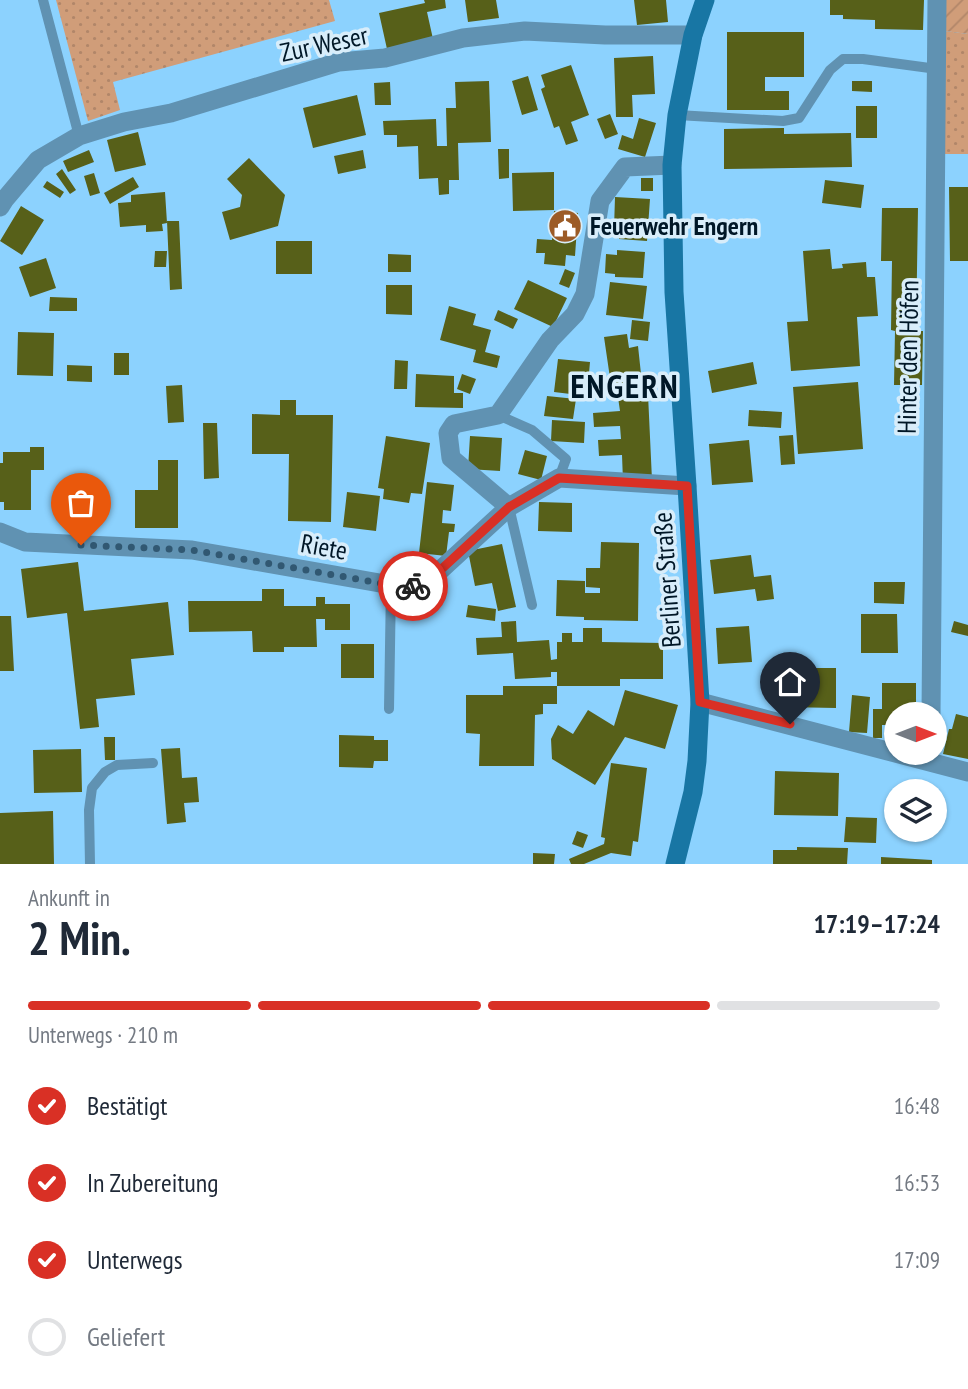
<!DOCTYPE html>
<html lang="de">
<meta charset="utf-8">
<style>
:root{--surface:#fff;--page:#f2f2f3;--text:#1f2937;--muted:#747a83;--line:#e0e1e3;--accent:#d93025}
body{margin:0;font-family:"PT Sans Narrow",sans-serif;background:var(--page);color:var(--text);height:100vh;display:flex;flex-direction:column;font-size:26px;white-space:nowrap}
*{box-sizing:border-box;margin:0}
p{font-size:23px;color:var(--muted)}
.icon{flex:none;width:38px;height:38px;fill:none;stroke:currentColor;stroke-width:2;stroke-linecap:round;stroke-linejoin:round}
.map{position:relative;height:864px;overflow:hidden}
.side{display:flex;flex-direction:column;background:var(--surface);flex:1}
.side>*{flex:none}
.needle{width:46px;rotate:90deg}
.fabs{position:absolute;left:884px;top:702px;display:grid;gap:14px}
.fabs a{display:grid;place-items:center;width:63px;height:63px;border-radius:50%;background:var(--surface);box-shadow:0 2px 5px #0004;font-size:35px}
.pin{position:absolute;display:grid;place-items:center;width:60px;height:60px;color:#fff;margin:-72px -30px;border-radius:50% 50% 50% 0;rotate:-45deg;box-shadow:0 0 7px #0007}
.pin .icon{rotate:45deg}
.courier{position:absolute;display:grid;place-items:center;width:70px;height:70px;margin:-35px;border:5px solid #d93025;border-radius:50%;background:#fff;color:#222;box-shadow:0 2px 9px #0007}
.overview em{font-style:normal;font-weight:800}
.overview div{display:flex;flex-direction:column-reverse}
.overview{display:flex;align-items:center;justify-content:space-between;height:119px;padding:0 28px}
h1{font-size:46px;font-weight:800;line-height:52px}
.bar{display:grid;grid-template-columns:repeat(4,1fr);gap:10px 7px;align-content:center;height:84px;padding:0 28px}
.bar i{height:9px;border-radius:5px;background:var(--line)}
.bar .active{background:var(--accent)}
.bar p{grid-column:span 4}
ol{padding:0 28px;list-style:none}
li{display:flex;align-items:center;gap:21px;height:77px}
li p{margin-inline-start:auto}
li .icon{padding:7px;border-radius:50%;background:var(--accent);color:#fff;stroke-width:4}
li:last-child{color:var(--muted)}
li i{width:38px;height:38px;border:4px solid var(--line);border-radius:50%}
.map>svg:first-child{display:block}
.grass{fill:url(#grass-dots)}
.garden{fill:url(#garden-furrows)}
.building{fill:#576019}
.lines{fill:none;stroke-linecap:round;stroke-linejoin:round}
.service{stroke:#6092b2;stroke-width:10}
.minor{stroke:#6092b2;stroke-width:19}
.secondary{stroke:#1876a4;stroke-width:19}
.done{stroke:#315872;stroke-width:7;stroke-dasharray:0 12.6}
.route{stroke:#d93025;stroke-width:9}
.labels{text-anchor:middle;stroke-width:7;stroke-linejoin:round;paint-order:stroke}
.street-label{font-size:26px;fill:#001727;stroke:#d8edfa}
.poi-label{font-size:26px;font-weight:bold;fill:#001727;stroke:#d8edfa;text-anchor:start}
.district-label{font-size:33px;font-weight:bold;letter-spacing:2px;fill:#001727;stroke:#d8edfa}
</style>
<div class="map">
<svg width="968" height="864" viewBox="0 0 968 864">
<defs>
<pattern id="grass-dots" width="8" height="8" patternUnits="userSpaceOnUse" patternTransform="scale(1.75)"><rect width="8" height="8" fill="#d09d79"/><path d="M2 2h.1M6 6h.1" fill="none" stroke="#b18669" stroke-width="1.8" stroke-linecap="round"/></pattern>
<pattern id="garden-furrows" width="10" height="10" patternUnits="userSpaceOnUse" patternTransform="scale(1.75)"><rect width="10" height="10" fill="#d09d79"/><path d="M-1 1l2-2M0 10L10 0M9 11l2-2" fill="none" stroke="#b18669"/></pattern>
</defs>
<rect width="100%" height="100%" fill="#8cd2fe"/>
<path class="grass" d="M 56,0 L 329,0 L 335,21 L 113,82 L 120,110 L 88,121 Z
M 945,31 L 968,34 L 968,154 L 943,154 Z"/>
<path class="garden" d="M 945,0 L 968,0 L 968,34 L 945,31 Z"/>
<path class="building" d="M 424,0 L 445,0 L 446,8 L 427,12 L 433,39 L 387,49 L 379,13 L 425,3 Z
M 465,0 L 496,0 L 499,18 L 468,22 Z
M 634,0 L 666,0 L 668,22 L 637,25 Z
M 830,0 L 924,0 L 923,30 L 875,29 L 875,20 L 843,19 L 843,15 L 830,15 Z
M 727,32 L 804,32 L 804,77 L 765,77 L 765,91 L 789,91 L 789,110 L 727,110 Z
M 653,56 L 655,94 L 632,95 L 633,117 L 616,117 L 614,58 Z
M 571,65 L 589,115 L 571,122 L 578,141 L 566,145 L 559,126 L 554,128 L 541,89 L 545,87 L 541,75 Z
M 528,76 L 538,110 L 522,115 L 512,81 Z
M 489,81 L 491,142 L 458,143 L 459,180 L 449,180 L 449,194 L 439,195 L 438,178 L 419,179 L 418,146 L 397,147 L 397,135 L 384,135 L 383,121 L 436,119 L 437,146 L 447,146 L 446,108 L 456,108 L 455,82 Z
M 852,81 L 872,81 L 872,92 L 852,91 Z
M 390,82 L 391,105 L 375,105 L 374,83 Z
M 357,95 L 366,135 L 313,148 L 303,108 Z
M 856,106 L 877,106 L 877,138 L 856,138 Z
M 610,114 L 618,134 L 605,139 L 597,119 Z
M 639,118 L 656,123 L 645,157 L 618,149 L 622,135 L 633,139 Z
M 784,128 L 784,134 L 851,133 L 852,167 L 724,169 L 724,129 Z
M 138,132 L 146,165 L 115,172 L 107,140 Z
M 498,149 L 509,149 L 509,178 L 499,179 Z
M 89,150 L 94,162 L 68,172 L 63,161 Z
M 363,150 L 366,168 L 338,174 L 334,156 Z
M 249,158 L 285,195 L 278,226 L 230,240 L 222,212 L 240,207 L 242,195 L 227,179 Z
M 62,169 L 76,190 L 70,194 L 56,174 Z
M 554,172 L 554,210 L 513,211 L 512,173 Z
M 94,173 L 100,193 L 90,196 L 84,176 Z
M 133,177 L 139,187 L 110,204 L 104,193 Z
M 641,178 L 653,178 L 653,191 L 641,191 Z
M 825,180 L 864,185 L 861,208 L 822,203 Z
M 47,181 L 64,192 L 60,198 L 43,187 Z
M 949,187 L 968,187 L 968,261 L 950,261 Z
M 165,192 L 167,223 L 162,224 L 163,231 L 146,232 L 146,225 L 120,227 L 118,203 L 131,202 L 131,195 Z
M 615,197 L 650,199 L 647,241 L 619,239 L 620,229 L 614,229 Z
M 21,206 L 44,220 L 22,255 L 0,241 Z
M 882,208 L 918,208 L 916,331 L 923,331 L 922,385 L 894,385 L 895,331 L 891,330 L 892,261 L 881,261 Z
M 554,211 L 578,213 L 575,256 L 566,255 L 565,266 L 544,264 L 545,253 L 536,253 L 537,239 L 552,240 Z
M 167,221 L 179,221 L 182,289 L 170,290 Z
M 276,241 L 312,241 L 312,274 L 276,274 Z
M 830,249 L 832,269 L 843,268 L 842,264 L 866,262 L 867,277 L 875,277 L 878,316 L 857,317 L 860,366 L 791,371 L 787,322 L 808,321 L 803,251 Z
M 617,250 L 645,252 L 643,278 L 615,277 L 615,274 L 605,273 L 606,254 L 617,255 Z
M 155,251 L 167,251 L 166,267 L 154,267 Z
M 388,254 L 411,255 L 411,272 L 388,272 Z
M 46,258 L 56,288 L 30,297 L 19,267 Z
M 565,269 L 575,273 L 569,288 L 559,284 Z
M 528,280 L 567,298 L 553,327 L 514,309 Z
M 610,282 L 647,286 L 643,319 L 606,315 Z
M 386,285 L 412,285 L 412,315 L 386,314 Z
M 50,297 L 77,298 L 77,311 L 49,311 Z
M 449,306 L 476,314 L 473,325 L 491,330 L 485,352 L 500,356 L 497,368 L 473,362 L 476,350 L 440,340 Z
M 498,310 L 518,319 L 513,329 L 494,320 Z
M 632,320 L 650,322 L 648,341 L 630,339 Z
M 18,332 L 54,333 L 53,376 L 17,375 Z
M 627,334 L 629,348 L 638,346 L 641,374 L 647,373 L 652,480 L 623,481 L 622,455 L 599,456 L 598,440 L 621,439 L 620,426 L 594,427 L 593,413 L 620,411 L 615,377 L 610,378 L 604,337 Z
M 114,353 L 129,353 L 129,375 L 114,375 Z
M 558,359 L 590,362 L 587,396 L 554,392 Z
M 395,360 L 408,361 L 407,389 L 394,389 Z
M 753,362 L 757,384 L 712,393 L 708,371 Z
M 67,365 L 92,366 L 92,382 L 67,381 Z
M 416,374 L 454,376 L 454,393 L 463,393 L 463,408 L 415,407 Z
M 462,374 L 476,379 L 470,394 L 457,389 Z
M 858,382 L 863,449 L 798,454 L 793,387 Z
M 182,385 L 184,422 L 168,423 L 166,386 Z
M 547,396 L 576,399 L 573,419 L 544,416 Z
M 280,400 L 296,400 L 296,415 L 333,415 L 331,522 L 288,521 L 289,454 L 252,454 L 252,414 L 280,415 Z
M 749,410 L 782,412 L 781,428 L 748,426 Z
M 552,420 L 585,422 L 584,443 L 551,441 Z
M 203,423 L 217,423 L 219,478 L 204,479 Z
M 793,435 L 795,464 L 781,465 L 779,436 Z
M 386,436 L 430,443 L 422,494 L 411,493 L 409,503 L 383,499 L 384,489 L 378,488 Z
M 470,436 L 502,438 L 500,471 L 468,469 Z
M 749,440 L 753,482 L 712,485 L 709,444 Z
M 30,447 L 44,447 L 44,470 L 31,470 L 31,510 L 4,510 L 4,502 L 0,502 L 0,463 L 3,463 L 3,452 L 30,452 Z
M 525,450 L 547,456 L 541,480 L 518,474 Z
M 158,460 L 178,460 L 178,528 L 135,528 L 135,490 L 158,490 Z
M 427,482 L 454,485 L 451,511 L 443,510 L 442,523 L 455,524 L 454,532 L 449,532 L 446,556 L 419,553 Z
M 347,492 L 380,496 L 376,531 L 343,527 Z
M 539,502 L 572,503 L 572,532 L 538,531 Z
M 601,542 L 639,543 L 638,621 L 584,620 L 584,617 L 556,616 L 557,580 L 585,581 L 585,593 L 600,593 L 600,588 L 586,587 L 586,568 L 600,568 Z
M 502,544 L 516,607 L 498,611 L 492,583 L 475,586 L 468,551 Z
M 751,555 L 754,577 L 771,575 L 774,599 L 757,601 L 755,589 L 714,594 L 710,560 Z
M 78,562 L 84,611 L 168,602 L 174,655 L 131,659 L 135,695 L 96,699 L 99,727 L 80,729 L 67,613 L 27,618 L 21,569 Z
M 874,582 L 905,582 L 904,604 L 874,603 Z
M 262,589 L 284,589 L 284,606 L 316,606 L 316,597 L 325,597 L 325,604 L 350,604 L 350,630 L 325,630 L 325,619 L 316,619 L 317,647 L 284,647 L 284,652 L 253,652 L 252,631 L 189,632 L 188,601 L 262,601 Z
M 468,605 L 496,609 L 495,621 L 466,617 Z
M 861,614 L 897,614 L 898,653 L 861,653 Z
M 0,616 L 11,616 L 14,671 L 0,671 Z
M 516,621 L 517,642 L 549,640 L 551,660 L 557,659 L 557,642 L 562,642 L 562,633 L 572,633 L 572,642 L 583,642 L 583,628 L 602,628 L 602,642 L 663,643 L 663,679 L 620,679 L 620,686 L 557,686 L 557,672 L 551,672 L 551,677 L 515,679 L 513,653 L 477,655 L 476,638 L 502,637 L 501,622 Z
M 954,621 L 968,625 L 968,636 L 951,632 Z
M 749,626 L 752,662 L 718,664 L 716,628 Z
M 341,644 L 374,644 L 374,678 L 341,678 Z
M 786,668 L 836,668 L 836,708 L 785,707 Z
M 882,683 L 916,683 L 916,714 L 896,714 L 896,725 L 882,725 L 882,738 L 873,738 L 873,709 L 882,709 Z
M 503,686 L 557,686 L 557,704 L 543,704 L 543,714 L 535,715 L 534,766 L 479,766 L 480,734 L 466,733 L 466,695 L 503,695 Z
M 625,690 L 678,705 L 665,749 L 625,737 L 595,785 L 552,759 L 551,739 L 558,725 L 573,734 L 588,710 L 614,726 Z
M 852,695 L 870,697 L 867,733 L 849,732 Z
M 956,714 L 968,717 L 968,759 L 943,754 L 949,729 L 952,729 Z
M 339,735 L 374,736 L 374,740 L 388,740 L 388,761 L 374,761 L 373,768 L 339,767 Z
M 104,737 L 115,737 L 115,760 L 105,760 Z
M 180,748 L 182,778 L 197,777 L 199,802 L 184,803 L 186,822 L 167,824 L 161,749 Z
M 81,749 L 82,792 L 34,793 L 33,750 Z
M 611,763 L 647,768 L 638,842 L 633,841 L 631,856 L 611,853 L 584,864 L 571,864 L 569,859 L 604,844 L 605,838 L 601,837 Z
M 775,771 L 839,773 L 838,816 L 774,815 Z
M 53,811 L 54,864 L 0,864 L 0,813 Z
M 846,817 L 877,818 L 876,843 L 844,842 Z
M 577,831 L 588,835 L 583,848 L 572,844 Z
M 797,847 L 848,848 L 847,864 L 773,864 L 773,850 L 797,850 Z
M 533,853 L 555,854 L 554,864 L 533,864 Z
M 881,857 L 932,860 L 932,864 L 881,864 Z"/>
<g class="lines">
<path class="service" d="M 43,0 L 79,136
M 677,115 L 783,121 L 799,118 L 830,70 L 843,59 L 863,59 L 937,69
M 498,415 L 532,430 L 566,459 L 559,478
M 509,507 L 532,605
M 389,709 L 391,585
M 90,864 L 89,810 L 92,788 L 105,772 L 117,765 L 153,763"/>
<path class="minor" d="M 0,207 L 5,199 L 38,160 L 79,136 L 124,122 L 171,113 L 339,62 L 385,58 L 463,38 L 525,31 L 605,35 L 693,35
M 509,507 L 451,458 L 448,433 L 454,424 L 498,415 L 550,340 L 575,314 L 585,294 L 600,201 L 625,167 L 672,165
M 0,532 L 25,542 L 192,550 L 391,585 L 422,587 L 509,507 L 559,478 L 687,486
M 700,702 L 968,772
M 931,714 L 937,0"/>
<path class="secondary" d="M 675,864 L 693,792 L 697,761 L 700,702 L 687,486 L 674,292 L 672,165 L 677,115 L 693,35 L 705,0"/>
</g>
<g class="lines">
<path class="done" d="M 81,545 L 192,550 L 391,585 L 413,586"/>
<path class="route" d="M 413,586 L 422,587 L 509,507 L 559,478 L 687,486 L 700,702 L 790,724"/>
</g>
<defs>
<g id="civic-disc" transform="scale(1.75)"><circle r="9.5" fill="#9c5b26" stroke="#d8edfa"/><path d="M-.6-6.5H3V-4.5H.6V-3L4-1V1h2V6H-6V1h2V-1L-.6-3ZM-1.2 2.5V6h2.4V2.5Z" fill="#fff"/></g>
</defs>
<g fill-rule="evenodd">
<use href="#civic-disc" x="565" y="226"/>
</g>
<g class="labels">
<g class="street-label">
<text transform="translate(324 44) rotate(-12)" y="9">Zur Weser</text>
<text transform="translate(908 357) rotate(-89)" y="9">Hinter den Höfen</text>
<text transform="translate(324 547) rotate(10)" y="9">Riete</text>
<text transform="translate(667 580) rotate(-94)" y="9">Berliner Straße</text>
</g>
<g class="poi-label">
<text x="590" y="235">Feuerwehr Engern</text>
</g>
<g class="district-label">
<text x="625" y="398">ENGERN</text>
</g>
</g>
</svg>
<div class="fabs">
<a><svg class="needle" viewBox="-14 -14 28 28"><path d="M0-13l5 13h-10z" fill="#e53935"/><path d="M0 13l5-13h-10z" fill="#747a83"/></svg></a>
<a><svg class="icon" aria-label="layers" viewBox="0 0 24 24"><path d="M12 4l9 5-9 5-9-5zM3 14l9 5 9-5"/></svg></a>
</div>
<div class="pin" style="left:81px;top:545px;background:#ea580c"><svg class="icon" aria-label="bag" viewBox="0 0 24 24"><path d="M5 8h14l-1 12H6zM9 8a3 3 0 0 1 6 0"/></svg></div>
<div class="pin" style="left:790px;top:724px;background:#1f2937"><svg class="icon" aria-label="home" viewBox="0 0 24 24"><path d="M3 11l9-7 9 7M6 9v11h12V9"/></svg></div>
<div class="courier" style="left:413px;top:586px"><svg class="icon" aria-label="bike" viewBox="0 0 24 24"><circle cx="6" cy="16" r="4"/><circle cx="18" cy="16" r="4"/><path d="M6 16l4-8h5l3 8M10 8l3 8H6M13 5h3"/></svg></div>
</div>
<section class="side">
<div class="overview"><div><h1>2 Min.</h1><p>Ankunft in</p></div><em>17:19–17:24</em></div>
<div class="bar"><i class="active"></i><i class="active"></i><i class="active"></i><i></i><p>Unterwegs · 210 m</p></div>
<ol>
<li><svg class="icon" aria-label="check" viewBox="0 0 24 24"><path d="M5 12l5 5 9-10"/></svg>Bestätigt<p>16:48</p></li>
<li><svg class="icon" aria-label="check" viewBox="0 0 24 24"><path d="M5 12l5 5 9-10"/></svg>In Zubereitung<p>16:53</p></li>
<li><svg class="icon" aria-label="check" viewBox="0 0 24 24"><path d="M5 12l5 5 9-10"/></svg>Unterwegs<p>17:09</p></li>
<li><i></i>Geliefert</li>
</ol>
</section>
